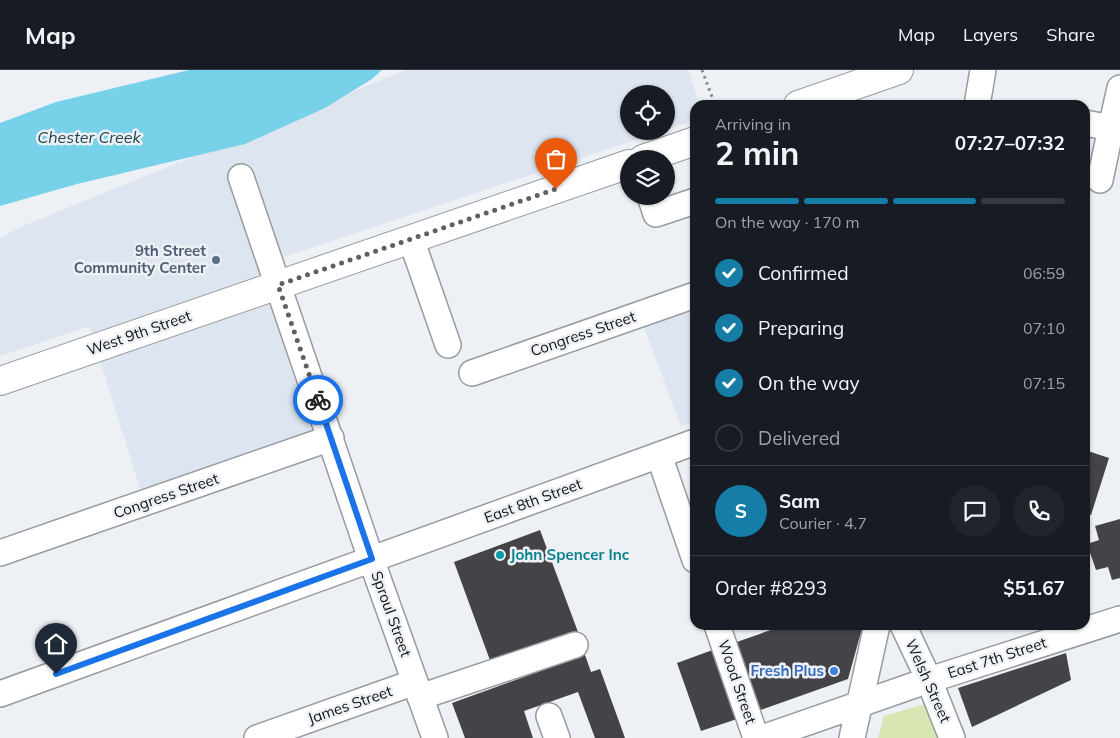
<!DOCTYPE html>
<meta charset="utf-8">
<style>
:root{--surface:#171b24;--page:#20242c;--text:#f1f3f6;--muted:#9ea1a6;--line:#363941;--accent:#167da7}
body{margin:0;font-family:Mulish,sans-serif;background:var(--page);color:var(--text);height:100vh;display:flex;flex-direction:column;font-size:19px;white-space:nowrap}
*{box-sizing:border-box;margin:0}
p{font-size:16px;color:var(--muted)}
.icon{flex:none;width:28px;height:28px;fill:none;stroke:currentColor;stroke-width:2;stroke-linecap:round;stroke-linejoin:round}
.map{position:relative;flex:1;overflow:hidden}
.details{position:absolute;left:690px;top:30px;width:400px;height:530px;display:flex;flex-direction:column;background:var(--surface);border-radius:15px;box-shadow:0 1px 4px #0004}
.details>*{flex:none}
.controls{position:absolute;left:620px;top:15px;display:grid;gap:10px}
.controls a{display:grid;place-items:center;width:55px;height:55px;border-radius:50%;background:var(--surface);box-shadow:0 1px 4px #0004;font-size:25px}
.pin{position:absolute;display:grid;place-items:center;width:42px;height:42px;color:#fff;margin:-51px -21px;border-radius:50% 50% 50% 0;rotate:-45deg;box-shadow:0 0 5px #0007}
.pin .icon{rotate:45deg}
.courier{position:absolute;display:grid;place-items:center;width:50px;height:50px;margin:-25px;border:4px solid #1a73e8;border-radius:50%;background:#fff;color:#222;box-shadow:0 1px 6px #0007}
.head em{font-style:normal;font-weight:700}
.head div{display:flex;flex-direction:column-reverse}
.head{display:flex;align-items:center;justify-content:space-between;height:85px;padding:0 25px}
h1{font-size:32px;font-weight:700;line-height:38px}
.bar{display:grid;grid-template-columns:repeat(4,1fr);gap:8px 5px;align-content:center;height:60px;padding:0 25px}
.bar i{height:6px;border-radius:4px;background:var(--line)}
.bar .on{background:var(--accent)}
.bar p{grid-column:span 4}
.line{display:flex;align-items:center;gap:12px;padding:0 25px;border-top:1px solid var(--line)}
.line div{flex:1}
.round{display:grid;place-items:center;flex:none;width:52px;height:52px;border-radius:26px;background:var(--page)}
ol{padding:0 25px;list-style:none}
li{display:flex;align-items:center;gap:15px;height:55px}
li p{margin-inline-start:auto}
li .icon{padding:5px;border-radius:50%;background:var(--accent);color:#fff;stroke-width:4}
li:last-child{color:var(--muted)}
li i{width:28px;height:28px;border:2px solid var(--line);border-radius:50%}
header{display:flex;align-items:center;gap:30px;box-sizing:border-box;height:70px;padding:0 25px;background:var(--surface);border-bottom:1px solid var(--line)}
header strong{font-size:24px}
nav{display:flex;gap:28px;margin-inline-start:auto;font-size:18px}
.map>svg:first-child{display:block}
.built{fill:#dde6f0}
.green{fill:#d8e6b4}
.water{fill:#77d2e9}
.building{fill:#444448}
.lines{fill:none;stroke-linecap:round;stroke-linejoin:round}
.minor-casing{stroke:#979b9f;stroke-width:28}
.major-casing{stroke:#979b9f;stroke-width:30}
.path{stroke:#888a8d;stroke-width:3;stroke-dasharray:2.5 4;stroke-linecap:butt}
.minor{stroke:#fff;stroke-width:25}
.major{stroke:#fff;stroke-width:28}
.done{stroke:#5e6062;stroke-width:5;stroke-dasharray:0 9}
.route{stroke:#1a73e8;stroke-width:6}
.service-dot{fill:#5c6f8a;stroke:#edf0f5;stroke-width:2}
.culture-dot{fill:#0f9aa8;stroke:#edf0f5;stroke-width:2}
.shop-dot{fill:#3f7fe0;stroke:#edf0f5;stroke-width:2}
.labels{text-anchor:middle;stroke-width:5;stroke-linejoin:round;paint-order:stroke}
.service-label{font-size:15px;font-weight:bold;fill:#4e5e75;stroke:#edf0f5;text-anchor:end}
.street-label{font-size:15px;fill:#111213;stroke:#edf0f5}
.culture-label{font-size:15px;font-weight:bold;fill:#0d838f;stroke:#edf0f5;text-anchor:start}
.shop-label{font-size:15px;font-weight:bold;fill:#366cbe;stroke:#edf0f5;text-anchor:end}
.water-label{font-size:16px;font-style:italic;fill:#1d4751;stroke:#edf0f5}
</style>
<header>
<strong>Map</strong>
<nav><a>Map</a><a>Layers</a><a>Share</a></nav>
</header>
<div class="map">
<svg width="1120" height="668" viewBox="0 0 1120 668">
<rect width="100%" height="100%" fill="#edf0f5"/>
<path class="built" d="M 406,0 L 688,0 L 700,35 L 695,35 L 695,50 L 666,60 L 666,24 L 629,24 L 629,61 L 661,61 L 257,196 L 316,375 L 145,434 L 89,256 L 0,286 L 0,169 L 18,158 Z
M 695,220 L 695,351 L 681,356 L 638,241 Z"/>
<path class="green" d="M 925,634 L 940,668 L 878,668 L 884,646 Z"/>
<path class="water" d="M 189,0 L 382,0 L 372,9 L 325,38 L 245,74 L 77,114 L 0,136 L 0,53 L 56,32 Z"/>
<path class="building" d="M 1085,380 L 1109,388 L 1091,445 L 1085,443 Z
M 1120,449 L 1120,508 L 1112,510 L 1108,497 L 1096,500 L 1087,474 L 1099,470 L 1095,456 Z
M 540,460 L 578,562 L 491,593 L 454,492 Z
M 785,555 L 863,555 L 848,609 L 758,641 L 734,573 Z
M 718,578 L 743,647 L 701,661 L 677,593 Z
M 1066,583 L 1071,610 L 972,657 L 958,618 Z
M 585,585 L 591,602 L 600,599 L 625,668 L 595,668 L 578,622 L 524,641 L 533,668 L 465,668 L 452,633 Z"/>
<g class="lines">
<g class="minor-casing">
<path id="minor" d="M 977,35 L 983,0
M 1085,53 L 1111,58 L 1120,18
M 241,107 L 371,489 L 435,668
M 1100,110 L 1111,58
M 650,126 L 656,144 L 695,131
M 411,169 L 448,275
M 472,303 L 695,225
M 659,385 L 695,490
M 0,483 L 331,368
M 717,555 L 756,668
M 903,555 L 929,610 L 952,668
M 0,624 L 695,372
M 420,627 L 575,575
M 549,646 L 557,668
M 257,668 L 415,612
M 762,668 L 929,610 L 1120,549
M 852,668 L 877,555"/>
</g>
<g class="major-casing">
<path id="major" d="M 798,35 L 899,0
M 643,89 L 695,71
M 0,311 L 629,94"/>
</g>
<path class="path" d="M 702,0 L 715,35"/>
<use href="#minor" class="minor"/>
<use href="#major" class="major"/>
</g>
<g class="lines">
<path class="done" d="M 318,330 L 278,215 L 556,119"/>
<path class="route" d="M 56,604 L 372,489 L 318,330"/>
</g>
<circle class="service-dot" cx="216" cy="190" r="5"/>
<circle class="culture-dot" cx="500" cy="485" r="5"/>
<circle class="shop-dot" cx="834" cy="601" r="5"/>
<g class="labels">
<g class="service-label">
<text x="206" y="186">9th Street<tspan x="206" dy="17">Community Center</tspan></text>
</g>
<g class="street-label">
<text transform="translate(139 263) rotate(-19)" y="5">West 9th Street</text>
<text transform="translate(583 264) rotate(-19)" y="5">Congress Street</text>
<text transform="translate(166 426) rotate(-19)" y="5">Congress Street</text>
<text transform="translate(533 431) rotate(-20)" y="5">East 8th Street</text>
<text transform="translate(391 544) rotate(70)" y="5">Sproul Street</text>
<text transform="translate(997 588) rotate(-18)" y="5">East 7th Street</text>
<text transform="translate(928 611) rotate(66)" y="5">Welsh Street</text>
<text transform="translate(737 612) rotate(71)" y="5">Wood Street</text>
<text transform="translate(350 635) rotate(-19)" y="5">James Street</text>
</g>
<g class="culture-label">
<text x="510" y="490">John Spencer Inc</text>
</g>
<g class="shop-label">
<text x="824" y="606">Fresh Plus</text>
</g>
<g class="water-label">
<text x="89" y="73">Chester Creek</text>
</g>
</g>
</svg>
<div class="controls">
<a><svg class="icon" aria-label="locate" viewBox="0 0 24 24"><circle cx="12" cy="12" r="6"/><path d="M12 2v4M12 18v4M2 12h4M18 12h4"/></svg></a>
<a><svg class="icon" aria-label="layers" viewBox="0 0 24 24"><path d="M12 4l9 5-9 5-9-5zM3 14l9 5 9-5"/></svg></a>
</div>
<div class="pin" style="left:556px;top:119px;background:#ea580c"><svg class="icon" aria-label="bag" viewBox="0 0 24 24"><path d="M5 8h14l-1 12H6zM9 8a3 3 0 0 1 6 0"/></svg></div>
<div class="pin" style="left:56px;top:604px;background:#1f2937"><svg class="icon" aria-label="home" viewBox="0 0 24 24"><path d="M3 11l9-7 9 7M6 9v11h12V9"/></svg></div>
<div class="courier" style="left:318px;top:330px"><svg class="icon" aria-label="bike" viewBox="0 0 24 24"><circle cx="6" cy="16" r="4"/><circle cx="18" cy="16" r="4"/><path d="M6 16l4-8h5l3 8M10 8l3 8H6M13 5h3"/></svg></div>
<section class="details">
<div class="head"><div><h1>2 min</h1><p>Arriving in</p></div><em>07:27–07:32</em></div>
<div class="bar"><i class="on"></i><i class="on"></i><i class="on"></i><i></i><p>On the way · 170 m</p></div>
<ol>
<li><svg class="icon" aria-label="check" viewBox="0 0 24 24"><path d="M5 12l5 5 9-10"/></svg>Confirmed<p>06:59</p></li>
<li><svg class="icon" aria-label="check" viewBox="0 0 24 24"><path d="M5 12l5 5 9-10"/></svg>Preparing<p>07:10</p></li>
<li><svg class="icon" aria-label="check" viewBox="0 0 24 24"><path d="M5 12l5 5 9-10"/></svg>On the way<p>07:15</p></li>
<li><i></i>Delivered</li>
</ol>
<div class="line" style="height:90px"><b class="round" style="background:var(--accent);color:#fff">S</b><div><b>Sam</b><p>Courier · 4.7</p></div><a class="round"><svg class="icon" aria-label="chat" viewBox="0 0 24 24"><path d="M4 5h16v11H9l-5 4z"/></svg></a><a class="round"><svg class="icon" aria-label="phone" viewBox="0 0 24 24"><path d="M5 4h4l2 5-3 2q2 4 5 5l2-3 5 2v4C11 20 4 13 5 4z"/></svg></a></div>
<div class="line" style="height:65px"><div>Order #8293</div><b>$51.67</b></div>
</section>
</div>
